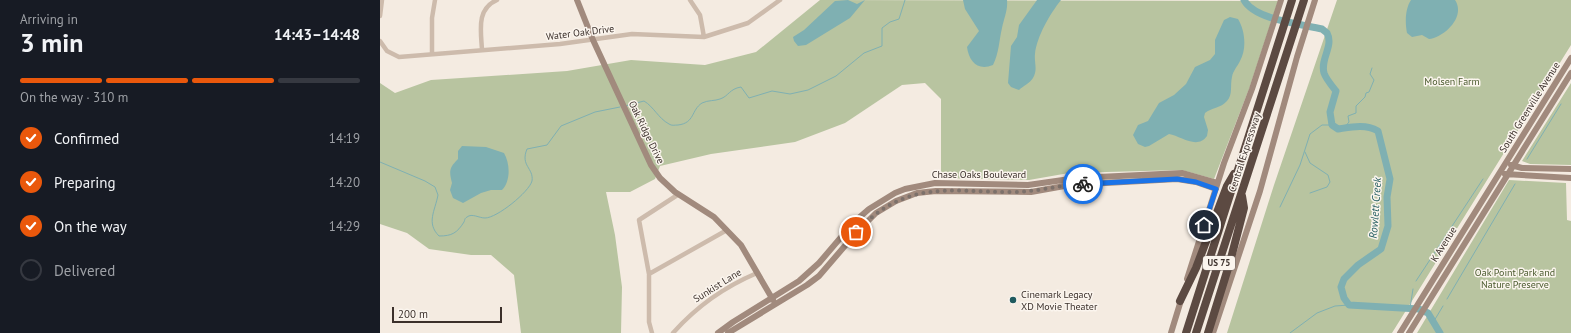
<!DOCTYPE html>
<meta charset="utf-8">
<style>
:root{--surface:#171b24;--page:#20242c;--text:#f1f3f6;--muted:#9ea1a6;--line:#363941;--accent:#ea580c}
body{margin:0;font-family:"PT Sans",sans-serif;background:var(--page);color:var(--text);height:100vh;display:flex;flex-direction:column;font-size:15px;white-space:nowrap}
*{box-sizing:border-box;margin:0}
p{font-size:13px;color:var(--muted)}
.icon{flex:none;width:22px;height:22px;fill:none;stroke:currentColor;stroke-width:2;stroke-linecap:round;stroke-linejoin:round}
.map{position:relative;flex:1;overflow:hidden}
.side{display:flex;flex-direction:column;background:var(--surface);width:380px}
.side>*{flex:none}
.scale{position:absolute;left:12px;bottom:10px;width:110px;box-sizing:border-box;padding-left:4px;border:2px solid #3b302b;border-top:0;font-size:11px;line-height:14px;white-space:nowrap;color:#3b302b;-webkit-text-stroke:3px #fbf5ee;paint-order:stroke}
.pin{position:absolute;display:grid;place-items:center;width:34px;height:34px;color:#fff;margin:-17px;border:2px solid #fff;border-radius:50%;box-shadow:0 1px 4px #0007}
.courier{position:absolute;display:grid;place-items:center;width:40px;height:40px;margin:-20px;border:3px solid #1a73e8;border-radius:50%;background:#fff;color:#222;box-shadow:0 1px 5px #0007}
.summary em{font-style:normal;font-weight:800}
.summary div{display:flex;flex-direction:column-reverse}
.summary{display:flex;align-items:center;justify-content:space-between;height:68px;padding:0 20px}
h1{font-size:26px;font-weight:800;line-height:30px}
.bar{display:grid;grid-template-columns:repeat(4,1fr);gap:6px 4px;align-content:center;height:48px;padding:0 20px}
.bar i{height:5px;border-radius:3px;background:var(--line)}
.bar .on{background:var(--accent)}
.bar p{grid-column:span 4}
ol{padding:0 20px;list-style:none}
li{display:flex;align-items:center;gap:12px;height:44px}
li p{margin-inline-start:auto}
li .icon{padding:4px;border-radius:50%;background:var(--accent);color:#fff;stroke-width:4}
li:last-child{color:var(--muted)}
li i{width:22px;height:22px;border:2px solid var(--line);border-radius:50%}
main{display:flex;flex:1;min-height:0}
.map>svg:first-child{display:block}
.green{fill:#b8c4a0}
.water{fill:#7fb0b2}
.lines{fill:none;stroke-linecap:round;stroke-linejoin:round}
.stream{stroke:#7fb0b2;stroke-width:1}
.river{stroke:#7fb0b2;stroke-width:7}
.street{stroke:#cdbbac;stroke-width:4.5}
.secondary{stroke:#a18a7d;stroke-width:6}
.highway{stroke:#5c4a42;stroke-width:8}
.done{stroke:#7c716b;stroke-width:4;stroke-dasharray:0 7.2}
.route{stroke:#1a73e8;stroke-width:5}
.poi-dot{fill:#1f5a5e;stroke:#fbf5ee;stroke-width:1.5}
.labels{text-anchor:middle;stroke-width:3;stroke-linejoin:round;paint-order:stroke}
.shield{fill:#fbf5ee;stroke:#756b66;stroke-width:1}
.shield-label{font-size:9px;font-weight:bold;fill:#3b302b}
.street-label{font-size:10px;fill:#3b302b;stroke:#fbf5ee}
.park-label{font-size:10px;fill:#4a5a2e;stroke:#fbf5ee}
.poi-label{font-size:10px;fill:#3b302b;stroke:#fbf5ee;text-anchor:start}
.water-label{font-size:11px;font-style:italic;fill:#1f5a5e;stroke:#fbf5ee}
</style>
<main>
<section class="side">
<div class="summary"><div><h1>3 min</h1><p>Arriving in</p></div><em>14:43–14:48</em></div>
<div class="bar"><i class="on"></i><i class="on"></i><i class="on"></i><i></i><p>On the way · 310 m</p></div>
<ol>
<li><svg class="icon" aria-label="check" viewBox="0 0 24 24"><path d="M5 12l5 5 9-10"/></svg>Confirmed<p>14:19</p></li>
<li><svg class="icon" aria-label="check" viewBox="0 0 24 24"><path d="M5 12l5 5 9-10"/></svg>Preparing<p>14:20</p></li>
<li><svg class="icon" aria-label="check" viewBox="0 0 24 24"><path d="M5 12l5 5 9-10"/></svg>On the way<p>14:29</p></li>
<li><i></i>Delivered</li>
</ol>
</section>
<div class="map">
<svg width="1191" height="333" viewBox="0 0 1191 333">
<rect width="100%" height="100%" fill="#f4ebe1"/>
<path class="green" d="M 440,0 L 898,1 L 869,89 L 834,179 L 802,170 L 689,173 L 649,180 L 561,178 L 561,99 L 545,83 L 522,85 L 465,123 L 415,142 L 331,154 L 280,166 L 275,179 L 250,192 L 226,192 L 235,235 L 242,287 L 241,333 L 141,333 L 134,275 L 111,255 L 91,255 L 49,249 L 27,233 L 0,224 L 0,83 L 15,93 L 51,80 L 187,71 L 251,60 L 325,65 L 376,52 Z
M 957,0 L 1191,0 L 1191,45 L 1012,333 L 847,333 L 894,185 Z
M 1191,83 L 1191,165 L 1150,164 L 1142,161 Z
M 1129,180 L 1186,183 L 1187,220 L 1191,221 L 1191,333 L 1037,333 Z"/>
<path class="water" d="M 468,0 L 477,4 L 485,0 L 470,18 L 426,45 L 418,46 L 414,41 L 413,37 L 424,30 L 455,1 Z
M 627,0 C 628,10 624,18 622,28 C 619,41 619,53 613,65 C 598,71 589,62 587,47 L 599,31 L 585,9 L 583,0 Z
M 657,0 L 681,0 C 670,14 657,36 655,54 C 654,62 658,70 653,78 C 650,83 643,86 639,90 L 631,87 L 628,83 L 631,46 L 637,37 L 639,25 Z
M 1031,0 L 1075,0 C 1086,16 1065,37 1049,39 L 1042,35 L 1032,37 L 1027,33 C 1025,23 1025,9 1031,0 Z
M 850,17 L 858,19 C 865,30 867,49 860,61 C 857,67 853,71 852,77 C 850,85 853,95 847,101 C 841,108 831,108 825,113 L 824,117 L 828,130 L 827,136 C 817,150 801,136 789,134 L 769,146 L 765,147 L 758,144 L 753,135 L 758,125 L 768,121 L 779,103 L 794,95 L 806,84 L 815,67 L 830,60 L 835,54 L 835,40 L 844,20 Z
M 82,146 L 106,147 L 124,153 C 130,163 131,181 122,190 L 111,190 L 101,193 L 83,203 L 73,198 L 70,190 L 72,183 C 69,171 69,168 78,159 L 78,151 Z"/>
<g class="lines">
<path class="stream" d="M 245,106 L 264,101 C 274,107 278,118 289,124 C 292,126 294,125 298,125 C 315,123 311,110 322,103 C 328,100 335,101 340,99 C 349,96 349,89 361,87 L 369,98 L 392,91 L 410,94 L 428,90 L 456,76 L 484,53 L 502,46 L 502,28 L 510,22 L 519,19 L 525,0
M 964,128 L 969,122 L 968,116 L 976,113 L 976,106 L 985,97 L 986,93 L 989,92 L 994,80 L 990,74 L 992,68
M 925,152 L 930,163 L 948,175 L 950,182 L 947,187 L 930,193
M 1147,159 L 1181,104
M 0,162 L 45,181 L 55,187 L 58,195 C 55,211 46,223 59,236 C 72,236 77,233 84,222 C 85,220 84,219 87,217 C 92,213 99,218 105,218 C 117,218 149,192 152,181 C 154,168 140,166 147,149 L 167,145 L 181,126 L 215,112 L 240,107
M 900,207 L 920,165 L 930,134 L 942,125 L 952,125
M 1036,281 L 1103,179
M 1067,299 L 1135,184
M 1030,308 L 1033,289
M 1054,321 L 1063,306
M 910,333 L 937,313 L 955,306 L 969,305"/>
<path class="river" d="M 864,0 C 875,20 921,24 942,29 L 947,33 C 954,46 940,59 944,73 C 946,79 952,86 956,91 L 950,112 L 952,125 L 958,129 C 972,127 985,124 998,131 L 1010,179 L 1007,197 L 1008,226 L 1001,249 L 978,265 L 964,279 L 961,287 L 964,298 L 969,305 L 1039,309 L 1048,313 L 1060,333"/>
<path class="street" d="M 310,0 L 320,15 L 324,37
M 0,16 L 2,0
M 0,41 L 7,51 L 19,57 L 180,44 L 252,34 L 324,37 L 368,23 L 400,0
M 102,50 C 101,31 96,9 117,0
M 52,53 L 52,18 L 55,0
M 269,274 L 347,230
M 272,333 L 269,322 L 269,274 L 259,220 L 299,194
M 293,333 C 316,307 344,287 377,273"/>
<path class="secondary" d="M 197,0 L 213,40 L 271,165 L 280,178 L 295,192 L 334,217 L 361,245 L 393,300
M 1131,165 L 1142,168 L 1191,169
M 1125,174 L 1191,178
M 807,279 L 844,163 L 872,89 L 901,0
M 338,333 L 353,322 L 419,281 L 439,263 L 474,222 L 489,209 L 515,193 L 525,189 L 555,183 L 648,185 L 697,178 L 802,173 L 837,183
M 348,333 L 427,285 L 439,276 L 476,233 L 496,213 L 516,201 L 537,193 L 556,191 L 651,192 L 690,185 L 797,179 L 816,182 L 836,189
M 791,333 L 802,297
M 833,333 L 880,191 L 917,57 L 935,0
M 1020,333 L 1191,58
M 1029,333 L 1191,73"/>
<path class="highway" d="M 800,301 L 816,268 L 847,186 L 854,174
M 806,333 L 912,0
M 816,333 L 924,0
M 828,333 L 850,262 L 864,208 L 862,196"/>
</g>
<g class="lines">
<path class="done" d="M 476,232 C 527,179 567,192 633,192 C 657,192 679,185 703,184"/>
<path class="route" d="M 703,184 L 797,179 L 816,182 L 836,189 L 824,225"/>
</g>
<circle class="poi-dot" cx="633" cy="300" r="4"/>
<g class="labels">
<rect class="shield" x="823" y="256" width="32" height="14" rx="3"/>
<g class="shield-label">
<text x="839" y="266">US 75</text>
</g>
<g class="street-label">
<text transform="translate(200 32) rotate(-7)" y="4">Water Oak Drive</text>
<text transform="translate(1149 107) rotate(-58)" y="4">South Greenville Avenue</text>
<text transform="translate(267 132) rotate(64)" y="4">Oak Ridge Drive</text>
<text transform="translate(864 152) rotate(-72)" y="4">Central Expressway</text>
<text x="599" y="178">Chase Oaks Boulevard</text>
<text transform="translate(1063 244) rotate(-58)" y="4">K Avenue</text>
<text transform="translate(337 285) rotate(-32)" y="4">Sunkist Lane</text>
</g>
<g class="park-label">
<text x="1072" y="85">Molsen Farm</text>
<text x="1135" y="276">Oak Point Park and<tspan x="1135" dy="12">Nature Preserve</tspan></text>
</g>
<g class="poi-label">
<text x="641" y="298">Cinemark Legacy<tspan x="641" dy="12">XD Movie Theater</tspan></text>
</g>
<g class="water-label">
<text transform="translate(995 208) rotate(-86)" y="4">Rowlett Creek</text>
</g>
</g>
</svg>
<div class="scale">200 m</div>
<div class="pin" style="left:476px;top:232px;background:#ea580c"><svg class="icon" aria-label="bag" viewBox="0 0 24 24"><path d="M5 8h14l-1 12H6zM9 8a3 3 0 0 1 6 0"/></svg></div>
<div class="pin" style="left:824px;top:225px;background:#1f2937"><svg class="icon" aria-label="home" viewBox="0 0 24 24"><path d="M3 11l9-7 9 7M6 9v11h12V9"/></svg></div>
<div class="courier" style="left:703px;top:184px"><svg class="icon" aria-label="bike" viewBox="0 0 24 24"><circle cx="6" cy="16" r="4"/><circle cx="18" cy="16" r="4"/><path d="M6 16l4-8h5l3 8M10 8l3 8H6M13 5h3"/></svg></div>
</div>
</main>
